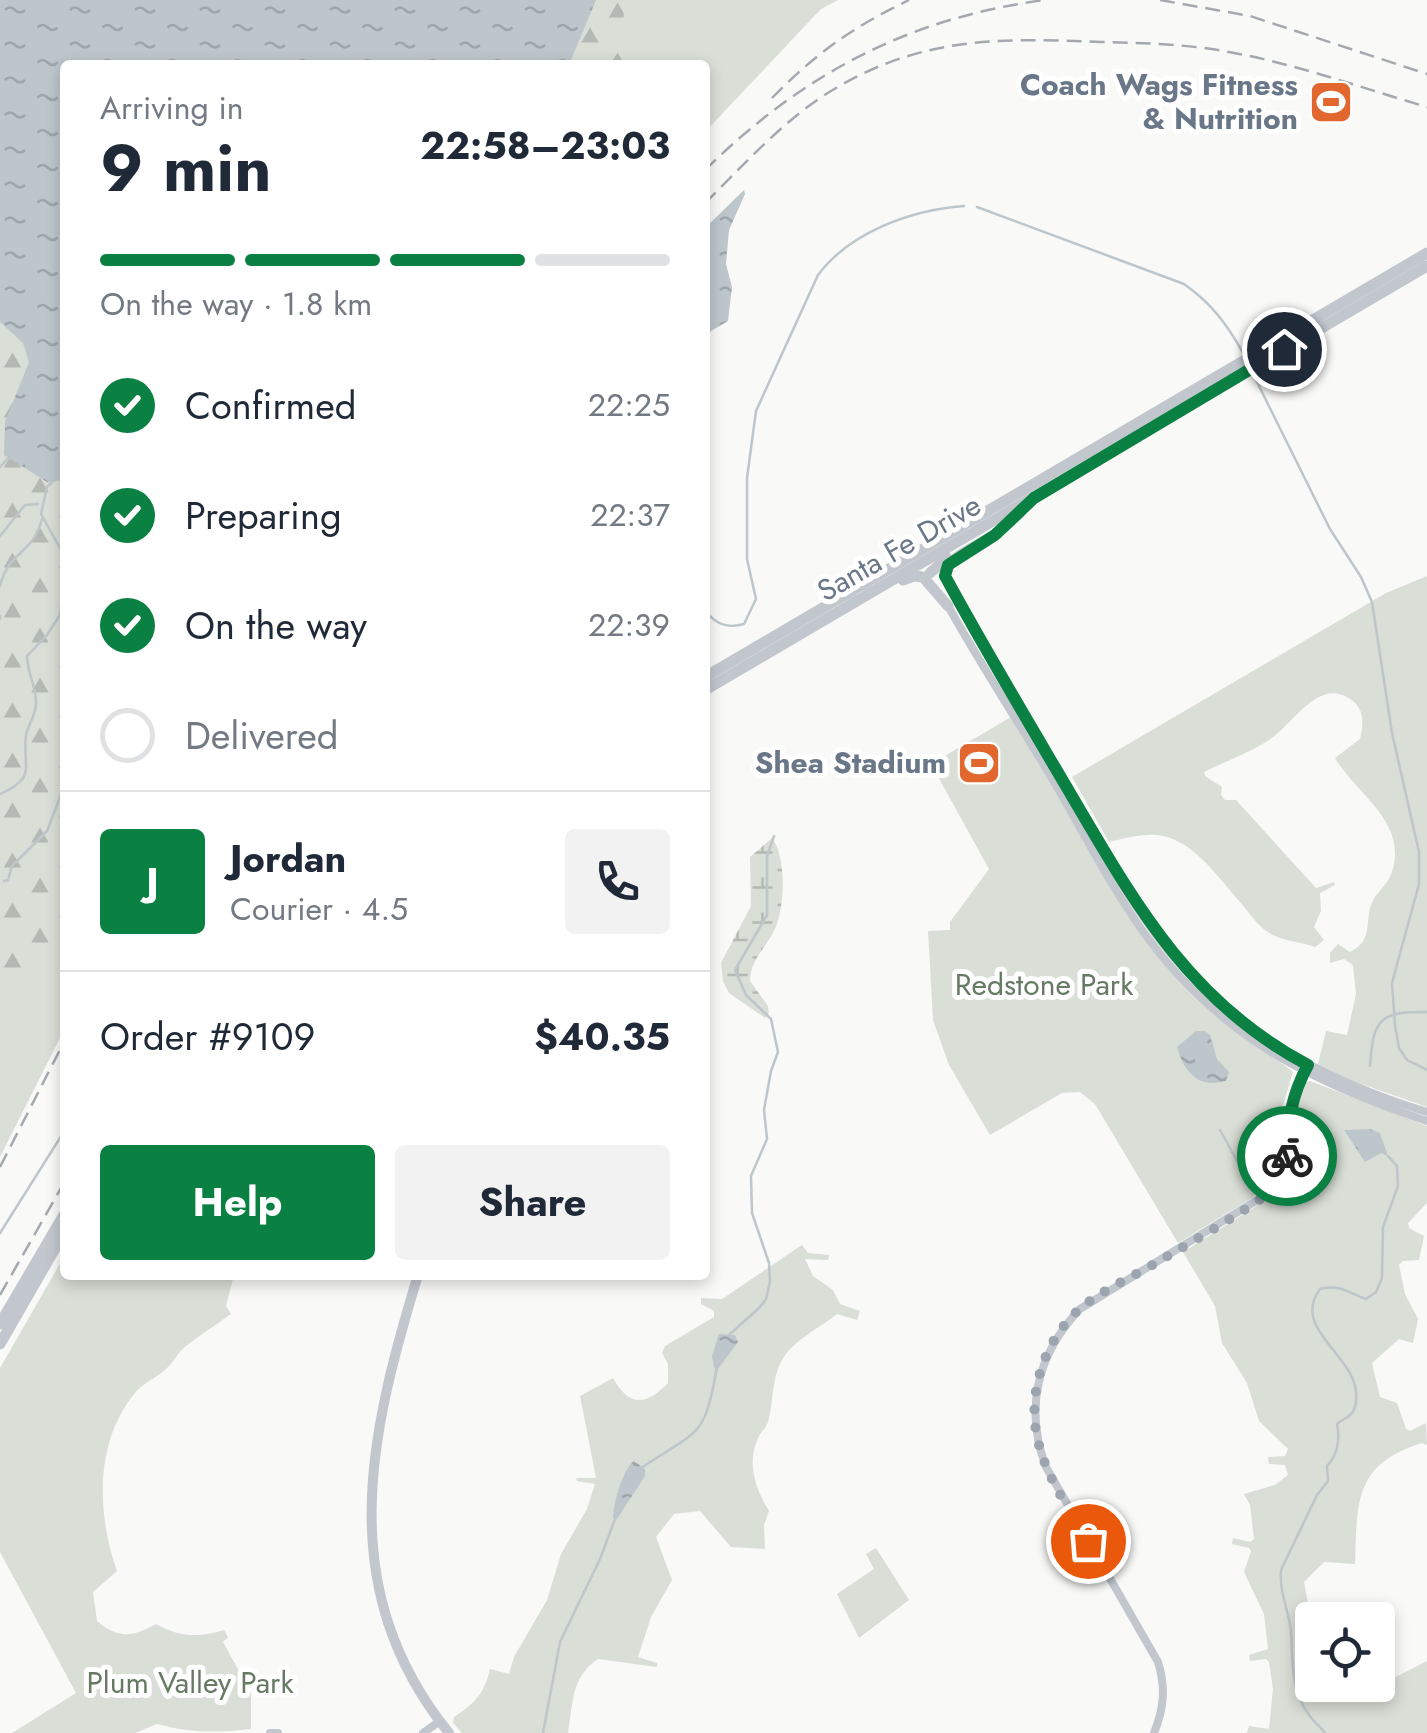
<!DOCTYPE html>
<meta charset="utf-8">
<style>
:root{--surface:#fff;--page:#f2f2f3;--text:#1f2937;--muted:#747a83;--line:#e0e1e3;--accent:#0b8043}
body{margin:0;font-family:Jost,sans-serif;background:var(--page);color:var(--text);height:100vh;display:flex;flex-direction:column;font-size:38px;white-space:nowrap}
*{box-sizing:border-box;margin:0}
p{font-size:32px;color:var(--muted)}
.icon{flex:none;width:55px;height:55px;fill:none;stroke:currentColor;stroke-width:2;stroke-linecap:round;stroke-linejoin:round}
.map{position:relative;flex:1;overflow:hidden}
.details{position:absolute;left:60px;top:60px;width:650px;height:1220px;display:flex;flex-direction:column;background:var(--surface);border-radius:10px;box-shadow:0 5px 15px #0003}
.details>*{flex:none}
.fabs{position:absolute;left:1295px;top:1602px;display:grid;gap:20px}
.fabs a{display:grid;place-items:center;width:100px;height:100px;border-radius:10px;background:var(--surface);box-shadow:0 5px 15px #0003;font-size:50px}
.pin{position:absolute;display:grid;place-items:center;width:85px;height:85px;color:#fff;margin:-42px;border:5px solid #fff;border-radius:50%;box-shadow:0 2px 10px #0007}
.courier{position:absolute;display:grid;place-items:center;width:100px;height:100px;margin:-50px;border:8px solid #0b8043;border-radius:50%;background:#fff;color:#222;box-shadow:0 2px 12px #0007}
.head em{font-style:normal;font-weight:700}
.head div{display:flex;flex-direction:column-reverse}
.head{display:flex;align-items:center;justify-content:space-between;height:170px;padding:0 40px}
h1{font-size:65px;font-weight:700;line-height:75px}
.bar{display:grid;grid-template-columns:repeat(4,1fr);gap:15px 10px;align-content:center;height:120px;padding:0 40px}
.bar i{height:12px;border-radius:8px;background:var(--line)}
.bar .current{background:var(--accent)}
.bar p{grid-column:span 4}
.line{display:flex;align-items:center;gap:25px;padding:0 40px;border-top:2px solid var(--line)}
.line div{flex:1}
.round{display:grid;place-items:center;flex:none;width:105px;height:105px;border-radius:10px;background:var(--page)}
ol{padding:0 40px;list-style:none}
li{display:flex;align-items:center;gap:30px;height:110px}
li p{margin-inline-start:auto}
li .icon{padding:10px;border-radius:50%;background:var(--accent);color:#fff;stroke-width:4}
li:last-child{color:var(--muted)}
li i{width:55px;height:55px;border:5px solid var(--line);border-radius:50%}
.action{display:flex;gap:20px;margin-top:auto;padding:20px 40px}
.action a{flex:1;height:115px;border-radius:10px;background:var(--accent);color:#fff;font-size:40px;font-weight:700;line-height:115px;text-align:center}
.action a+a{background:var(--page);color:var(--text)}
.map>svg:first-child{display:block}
.green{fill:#d9ded6}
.forest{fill:url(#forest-firs)}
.wetland{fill:url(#wetland-marsh)}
.water{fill:url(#water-ripples)}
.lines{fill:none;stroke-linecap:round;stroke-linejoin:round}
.stream{stroke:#bcc6cb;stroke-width:2.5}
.secondary{stroke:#c2c7ce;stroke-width:8}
.primary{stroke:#c2c7ce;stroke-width:10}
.highway{stroke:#c2c7ce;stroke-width:11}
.rail{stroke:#a4a9b0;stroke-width:2.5;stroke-dasharray:15 8;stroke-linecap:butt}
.done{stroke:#9ba4af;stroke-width:10;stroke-dasharray:0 18}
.route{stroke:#0b8043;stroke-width:12}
.labels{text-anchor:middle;stroke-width:10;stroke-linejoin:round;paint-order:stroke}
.poi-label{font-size:30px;font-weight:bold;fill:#697788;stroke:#fff;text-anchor:end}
.street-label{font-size:30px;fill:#697788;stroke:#fff}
.park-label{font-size:30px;fill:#667a64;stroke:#fff}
</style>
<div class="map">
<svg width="1427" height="1733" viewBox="0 0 1427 1733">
<defs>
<pattern id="forest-firs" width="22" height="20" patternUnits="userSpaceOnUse" patternTransform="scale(2.5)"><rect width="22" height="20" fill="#d9ded6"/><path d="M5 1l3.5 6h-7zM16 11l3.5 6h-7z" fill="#b4b9b3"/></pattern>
<pattern id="wetland-marsh" width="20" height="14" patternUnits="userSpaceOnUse" patternTransform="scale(2.5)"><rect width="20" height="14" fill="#d9ded6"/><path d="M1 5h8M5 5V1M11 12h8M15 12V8" fill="none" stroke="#b4b9b3"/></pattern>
<pattern id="water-ripples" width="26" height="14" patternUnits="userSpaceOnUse" patternTransform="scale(2.5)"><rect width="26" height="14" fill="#bcc6cb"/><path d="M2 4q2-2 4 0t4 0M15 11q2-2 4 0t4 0" fill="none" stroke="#9da6ab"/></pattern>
</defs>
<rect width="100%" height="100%" fill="#f9f9f7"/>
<path class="green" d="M 0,0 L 838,0 L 821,9 L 705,132 L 705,65 L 65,65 L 65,1028 L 0,1157 Z
M 1427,576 L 1427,1107 L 1333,1074 L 1318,1064 L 1326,1031 L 1347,1035 L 1356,994 L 1353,965 L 1344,959 L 1330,963 L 1330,953 L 1338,944 L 1350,952 C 1373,941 1365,923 1371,905 C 1375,893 1388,885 1392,872 C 1408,822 1357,795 1335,758 L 1360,739 C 1363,725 1365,712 1354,702 C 1320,673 1294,724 1269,740 C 1249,753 1226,761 1204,772 L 1205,776 L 1222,787 L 1221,795 L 1225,800 L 1236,800 L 1316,888 L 1334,882 L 1335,885 L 1320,893 L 1321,911 L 1314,927 L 1324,940 L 1315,947 C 1301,942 1283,941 1271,934 C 1258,927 1249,912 1239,901 C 1216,875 1188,832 1148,835 C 1135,835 1122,839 1109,842 L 1072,777 L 1386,593 Z
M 1011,717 C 1071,809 1113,913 1190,993 C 1221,1025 1260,1044 1293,1072 L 1283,1105 L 1280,1157 L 1271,1177 L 1252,1198 L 1178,1243 L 1095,1104 L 1080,1092 L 1062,1093 L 990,1135 L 949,1065 L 933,1020 L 928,931 L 950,930 L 950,922 L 989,869 L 931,764 Z
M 1310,1081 L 1427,1126 L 1427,1203 L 1408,1223 L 1409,1228 L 1424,1236 L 1419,1260 L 1403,1261 L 1399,1265 L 1405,1294 L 1418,1319 L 1413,1343 L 1399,1339 L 1372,1363 L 1380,1397 L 1397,1403 L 1406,1429 L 1410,1431 L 1426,1423 L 1427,1445 L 1422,1443 C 1354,1464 1357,1502 1355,1564 L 1324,1562 L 1304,1582 L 1310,1615 L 1318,1620 L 1312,1620 L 1312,1685 L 1328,1685 L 1336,1693 L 1386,1682 L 1427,1661 L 1427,1733 L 1247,1733 L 1249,1726 L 1269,1729 L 1273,1689 L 1269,1662 L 1266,1659 L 1250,1661 L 1249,1655 L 1268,1649 L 1264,1614 L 1244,1572 L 1251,1551 L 1249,1548 L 1232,1544 L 1233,1538 L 1250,1542 L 1254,1539 L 1250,1505 L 1244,1494 L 1275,1485 L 1288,1475 L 1285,1465 L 1269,1464 L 1268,1457 L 1285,1456 L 1288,1449 L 1259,1421 L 1247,1383 L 1222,1343 L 1215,1306 L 1183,1252 L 1263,1202 C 1304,1160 1277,1126 1304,1083 Z
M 802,1245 L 808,1253 L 829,1255 L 828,1260 L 805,1259 L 813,1276 L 833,1290 L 840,1304 L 860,1311 L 857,1320 L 837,1314 C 818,1329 794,1340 782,1360 C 771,1380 774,1402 768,1422 C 765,1430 763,1429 759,1436 C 746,1462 755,1488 769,1511 L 764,1525 L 765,1549 L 731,1547 L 700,1511 L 674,1514 L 656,1537 L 672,1580 L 651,1617 L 638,1657 L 657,1663 L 657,1667 L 598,1659 C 571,1677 573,1703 568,1733 L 462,1733 L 453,1723 L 454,1717 C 475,1703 484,1694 490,1669 L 509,1674 L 514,1657 L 547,1600 L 561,1554 L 587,1509 L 595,1484 L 577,1481 L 576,1478 L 596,1478 L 580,1396 L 613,1378 C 629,1407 646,1406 668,1383 L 668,1364 L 662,1353 L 665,1346 L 714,1317 L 714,1311 L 701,1304 L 701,1298 L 722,1299 Z
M 65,1255 L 65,1275 L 234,1275 L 226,1306 L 231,1314 C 216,1325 201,1334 186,1346 C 178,1352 174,1362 166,1369 C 156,1378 144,1382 135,1393 C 94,1442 97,1515 117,1571 L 93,1592 L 97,1621 C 118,1639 133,1637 156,1624 C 179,1637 199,1638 224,1630 L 228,1637 L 223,1642 L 251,1693 L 251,1729 C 216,1733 190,1733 157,1724 L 135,1733 L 12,1733 L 76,1693 L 0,1552 L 0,1368 Z
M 876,1548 L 909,1600 L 859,1638 L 837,1594 L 874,1569 L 866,1554 Z"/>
<path class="forest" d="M 0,0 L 65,65 L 65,945 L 0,1016 Z
M 597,0 L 624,0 L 623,60 L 618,65 L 575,65 C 577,41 578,17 597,0 Z"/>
<path class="wetland" d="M 772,838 C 787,857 785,910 774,931 C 765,948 750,961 750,981 L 768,1006 L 769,1014 L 765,1018 L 729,993 L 723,981 L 721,963 L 751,906 L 750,857 Z"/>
<path class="water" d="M 0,0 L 596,0 L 569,65 L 65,65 L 65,480 L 47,482 L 4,455 L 5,422 L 29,362 L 23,343 L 0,322 Z
M 744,190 L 745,194 L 729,230 L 726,264 L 732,287 L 728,321 L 711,331 L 705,344 L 705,228 Z
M 1196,1031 L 1205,1031 L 1210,1035 L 1217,1059 L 1229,1072 L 1226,1081 C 1197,1089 1184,1071 1177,1047 Z
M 1370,1129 L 1380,1133 L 1388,1156 L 1381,1153 L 1365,1162 L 1344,1130 Z
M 719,1334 L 735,1335 L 738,1342 L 718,1369 L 714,1368 L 712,1356 Z
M 634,1461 L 645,1469 L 645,1476 L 617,1519 L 613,1518 C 614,1501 622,1471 634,1461 Z"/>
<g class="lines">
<path class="stream" d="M 977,207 L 1184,284 C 1211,303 1227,324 1243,353
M 1254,376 L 1330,529 L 1361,577 L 1372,602 L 1392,733 L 1419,852 L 1419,884 L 1392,983 L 1395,1025 L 1399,1048 L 1407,1060 L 1427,1070
M 0,467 L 9,457
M 54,480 L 47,487 L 41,514 L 65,557
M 0,536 L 25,505 L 38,504
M 0,586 C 9,550 32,556 42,519
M 705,610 C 715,624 727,629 744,624 L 756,599 L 747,559 L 747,478 L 756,411 L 818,275 C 850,232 911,210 964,206
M 0,616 L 0,619
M 0,794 C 38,777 22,768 26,735 C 28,724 36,715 36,704 C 37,688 27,673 27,656 L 47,635 L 60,615 L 65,569
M 4,881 L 8,880 L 12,866 L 47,831 L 65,784
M 1370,1066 C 1373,1019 1380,1011 1427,1012
M 1220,1130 L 1241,1168
M 0,1233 L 65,1130
M 729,1335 L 759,1308 L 766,1299 L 770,1282 L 769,1263 L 752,1213 L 751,1176 L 767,1139 L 764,1110 L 771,1071 L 778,1052 L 771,1019 L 746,995 L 735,970 L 767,915 L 767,856 L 774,836
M 641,1468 C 699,1429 705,1439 717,1366
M 543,1733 L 560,1642 L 600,1559 L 615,1519
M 1325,1733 C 1320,1726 1314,1722 1309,1715 C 1290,1689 1293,1660 1291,1632 C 1289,1610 1279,1593 1281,1570 L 1317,1495 L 1328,1481 L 1327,1466 C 1338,1455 1340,1438 1337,1424 C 1341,1420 1346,1419 1350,1415 C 1354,1411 1356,1406 1356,1401 C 1362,1357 1289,1331 1320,1289 C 1340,1284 1349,1293 1366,1299 L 1376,1292 L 1382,1278 L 1383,1227 L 1398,1186 L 1397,1166 L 1388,1156"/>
<path class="secondary" d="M 947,604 C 980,664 1018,721 1053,780 C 1082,830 1109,883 1142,930 C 1216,1034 1309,1082 1427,1121
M 974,630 C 1000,663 1018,705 1040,741 C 1080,810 1117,886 1167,949 C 1235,1033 1326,1081 1427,1112
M 270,1733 L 278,1733
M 423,1733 L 440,1721
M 1154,1733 C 1164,1708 1166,1688 1158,1662 L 1046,1467 C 1024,1409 1037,1354 1080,1309 L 1267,1194 L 1286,1157 L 1288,1112 L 1293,1095 L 1307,1065"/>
<path class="primary" d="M 418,1275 C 369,1436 333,1589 449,1733"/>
<path class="highway" d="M 930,573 L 947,558
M 903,580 L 914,576 L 923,577 L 948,606
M 977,633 L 945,576 C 948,555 978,547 994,535 C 1003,529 1011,520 1020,513
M 705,677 L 1427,253
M 705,690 L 1427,266
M 0,1324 L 65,1213
M 0,1344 L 65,1231"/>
<path class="rail" d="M 1160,0 L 1250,16 L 1427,74
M 772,98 C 816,53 853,27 909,0
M 705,170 C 803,74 908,18 1045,0
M 705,203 C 746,163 786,117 836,88 C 924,36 1003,38 1101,42 C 1143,43 1187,44 1229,52 C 1296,64 1362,88 1427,107
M 0,1167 L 65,1040
M 0,1295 L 65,1181"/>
</g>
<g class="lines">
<path class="done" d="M 1088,1541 C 1070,1510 1048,1480 1039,1445 C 1025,1396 1044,1338 1083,1306 C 1105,1289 1132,1277 1156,1263 C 1193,1241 1232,1219 1268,1194 L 1282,1172 L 1287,1156"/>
<path class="route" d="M 1284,349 L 1034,498 L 995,535 L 948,565 L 945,576 C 983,646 1023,713 1063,781 C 1131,896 1185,1000 1308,1065 C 1291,1096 1288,1121 1287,1156"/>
</g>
<defs>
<g id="stadium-square" transform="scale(2.25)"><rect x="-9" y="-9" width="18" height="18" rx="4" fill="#e2672f" stroke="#fff"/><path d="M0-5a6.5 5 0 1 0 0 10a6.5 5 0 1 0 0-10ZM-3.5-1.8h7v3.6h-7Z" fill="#fff"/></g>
</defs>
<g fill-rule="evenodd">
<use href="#stadium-square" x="1331" y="102"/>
<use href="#stadium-square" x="979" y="763"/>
</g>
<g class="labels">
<g class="poi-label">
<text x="1298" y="95">Coach Wags Fitness<tspan x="1298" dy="34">&amp; Nutrition</tspan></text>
<text x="946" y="773">Shea Stadium</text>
</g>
<g class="street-label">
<text transform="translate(899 548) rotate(-30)" y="10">Santa Fe Drive</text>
</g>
<g class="park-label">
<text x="1044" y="995">Redstone Park</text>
<text x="190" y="1693">Plum Valley Park</text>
</g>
</g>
</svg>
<div class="fabs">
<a><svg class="icon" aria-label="locate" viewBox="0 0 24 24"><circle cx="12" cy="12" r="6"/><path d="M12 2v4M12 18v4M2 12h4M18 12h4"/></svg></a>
</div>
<div class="pin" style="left:1088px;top:1541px;background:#ea580c"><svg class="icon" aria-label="bag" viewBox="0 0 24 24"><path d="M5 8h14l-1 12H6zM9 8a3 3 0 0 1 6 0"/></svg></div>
<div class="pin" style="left:1284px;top:349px;background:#1f2937"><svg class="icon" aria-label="home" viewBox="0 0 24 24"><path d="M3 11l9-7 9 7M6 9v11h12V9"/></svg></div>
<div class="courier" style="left:1287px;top:1156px"><svg class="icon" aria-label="bike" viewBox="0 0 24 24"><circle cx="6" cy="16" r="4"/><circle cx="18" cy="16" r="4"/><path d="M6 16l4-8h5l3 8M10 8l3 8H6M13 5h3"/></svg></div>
<section class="details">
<div class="head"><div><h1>9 min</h1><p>Arriving in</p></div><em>22:58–23:03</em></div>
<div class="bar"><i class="current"></i><i class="current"></i><i class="current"></i><i></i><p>On the way · 1.8 km</p></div>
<ol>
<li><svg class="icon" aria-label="check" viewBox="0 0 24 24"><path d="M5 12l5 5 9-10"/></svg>Confirmed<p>22:25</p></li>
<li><svg class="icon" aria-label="check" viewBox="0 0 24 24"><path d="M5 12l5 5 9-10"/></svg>Preparing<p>22:37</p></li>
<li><svg class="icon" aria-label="check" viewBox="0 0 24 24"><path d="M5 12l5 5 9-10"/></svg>On the way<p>22:39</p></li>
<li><i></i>Delivered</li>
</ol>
<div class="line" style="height:180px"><b class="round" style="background:var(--accent);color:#fff">J</b><div><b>Jordan</b><p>Courier · 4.5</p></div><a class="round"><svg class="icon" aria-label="phone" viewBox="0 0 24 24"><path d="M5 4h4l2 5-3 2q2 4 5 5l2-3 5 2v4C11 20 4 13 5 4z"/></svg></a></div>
<div class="line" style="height:130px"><div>Order #9109</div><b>$40.35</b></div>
<div class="action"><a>Help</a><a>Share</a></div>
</section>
</div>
